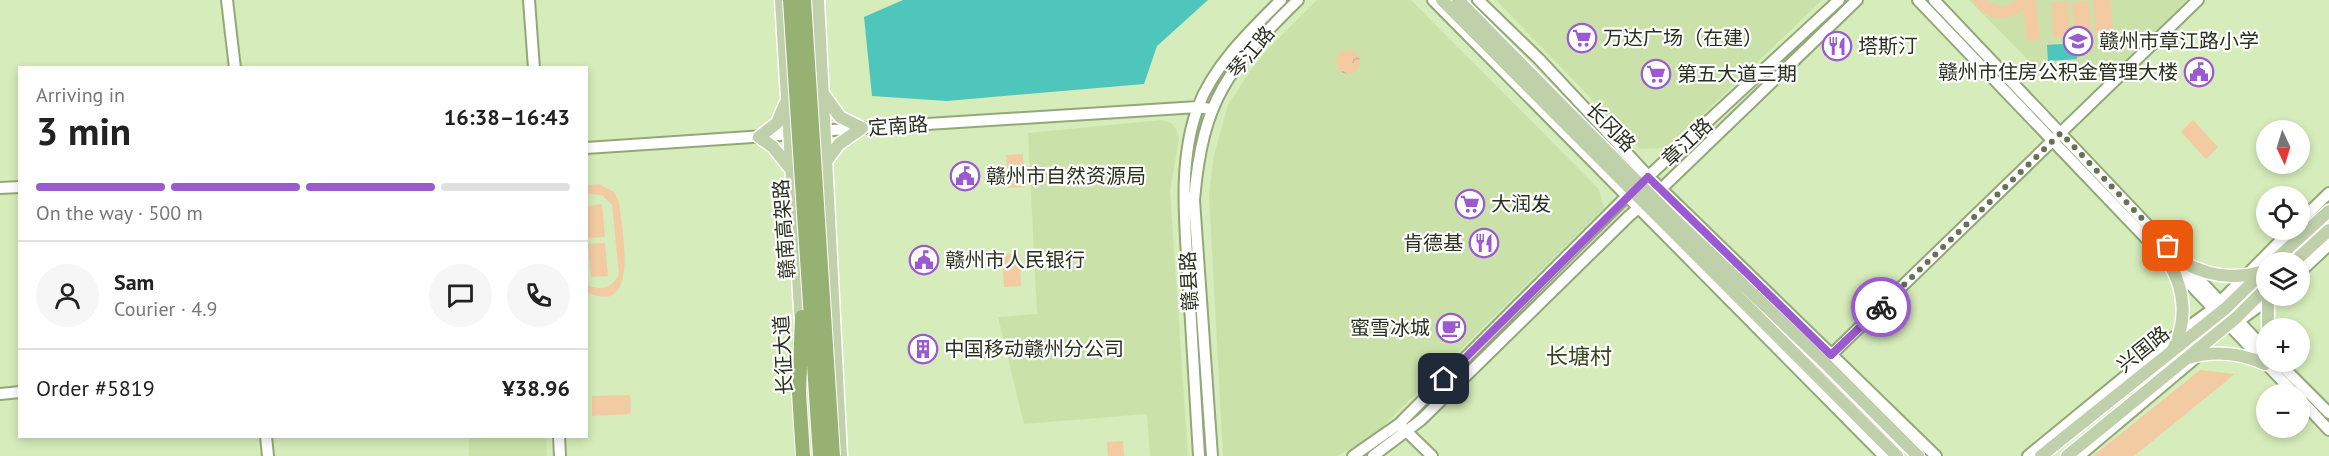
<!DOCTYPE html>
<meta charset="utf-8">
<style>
:root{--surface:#fff;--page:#f6f6f6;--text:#222;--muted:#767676;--line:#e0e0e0;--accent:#9b5ad0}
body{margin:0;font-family:"PT Sans","Noto Sans SC",sans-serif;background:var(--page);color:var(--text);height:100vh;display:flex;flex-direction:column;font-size:22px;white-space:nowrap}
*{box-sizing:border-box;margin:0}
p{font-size:20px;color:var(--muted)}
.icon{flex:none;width:33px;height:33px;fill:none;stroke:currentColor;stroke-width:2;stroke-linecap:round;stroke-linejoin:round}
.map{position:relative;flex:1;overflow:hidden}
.details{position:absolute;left:18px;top:66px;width:570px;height:372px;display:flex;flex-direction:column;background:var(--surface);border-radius:0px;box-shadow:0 3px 9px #0003}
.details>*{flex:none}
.needle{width:39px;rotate:176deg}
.fabs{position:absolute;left:2256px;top:120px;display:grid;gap:12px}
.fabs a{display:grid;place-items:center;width:54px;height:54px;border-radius:50%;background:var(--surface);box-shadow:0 3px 9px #0003;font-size:30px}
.pin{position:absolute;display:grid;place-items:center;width:51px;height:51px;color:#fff;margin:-26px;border-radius:12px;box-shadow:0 3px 9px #0006}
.courier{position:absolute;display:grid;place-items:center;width:60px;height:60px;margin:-30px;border:4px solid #9b5ad0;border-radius:50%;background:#fff;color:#222;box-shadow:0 2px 8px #0007}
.summary em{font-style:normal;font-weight:700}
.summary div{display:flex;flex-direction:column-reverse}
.summary{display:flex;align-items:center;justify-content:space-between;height:102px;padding:0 18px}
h1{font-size:39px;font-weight:700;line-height:45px}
.bar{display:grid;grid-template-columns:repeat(4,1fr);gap:9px 6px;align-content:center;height:72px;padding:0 18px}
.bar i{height:8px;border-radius:4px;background:var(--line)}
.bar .active{background:var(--accent)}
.bar p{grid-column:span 4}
.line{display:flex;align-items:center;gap:15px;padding:0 18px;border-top:2px solid var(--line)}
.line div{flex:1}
.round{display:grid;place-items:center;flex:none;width:63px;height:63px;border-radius:32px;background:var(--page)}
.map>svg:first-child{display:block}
.built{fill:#cae2aa}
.forest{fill:url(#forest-crowns)}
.park{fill:#f2cba3}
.water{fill:#4fc6bb}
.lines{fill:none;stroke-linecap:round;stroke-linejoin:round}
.secondary-casing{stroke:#93a878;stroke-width:14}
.primary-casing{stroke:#fff;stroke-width:15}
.secondary{stroke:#fff;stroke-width:10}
.primary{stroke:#c0d0aa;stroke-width:12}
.highway-bridge-casing{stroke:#fff;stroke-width:16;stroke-linecap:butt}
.highway-bridge{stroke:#96b172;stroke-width:14}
.done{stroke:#667255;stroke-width:6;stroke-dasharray:0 10.8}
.route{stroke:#9b5ad0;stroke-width:8}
.labels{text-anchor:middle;stroke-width:4.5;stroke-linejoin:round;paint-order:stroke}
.poi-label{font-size:20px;fill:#29311e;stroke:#fff;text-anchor:start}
.street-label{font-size:20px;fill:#29311e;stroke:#fff}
.quarter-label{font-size:22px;fill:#35461a;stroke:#fff}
</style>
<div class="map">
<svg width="2329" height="456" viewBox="0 0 2329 456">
<defs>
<pattern id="forest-crowns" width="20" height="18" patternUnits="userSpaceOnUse" patternTransform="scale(1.5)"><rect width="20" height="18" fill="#f2cba3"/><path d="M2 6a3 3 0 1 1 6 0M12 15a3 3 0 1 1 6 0" fill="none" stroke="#d0af8c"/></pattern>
</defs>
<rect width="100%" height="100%" fill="#d6ecba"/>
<path class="built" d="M 1317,0 L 1411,0 L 1599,189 L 1604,208 L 1372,437 L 1337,456 L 1223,456 L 1209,194 L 1214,155 L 1228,105 L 1250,71 L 1269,48 Z
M 1496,0 L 1822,0 L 1668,148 L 1640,149 Z
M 1969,0 L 2188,0 L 2112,76 L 2044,76 Z
M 1161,120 L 1171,123 L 1176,129 L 1179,139 L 1170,191 L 1188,456 L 1150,456 L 1147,414 L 1024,424 L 998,317 L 1037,314 L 1028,133 Z
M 469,437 L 546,437 L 547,456 L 469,456 Z"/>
<path class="forest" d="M1336 62a12 12 0 1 1 24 0a12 12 0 1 1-24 0Z"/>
<path class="park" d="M 1972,0 L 1986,0 L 2003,7 L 2017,0 L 2036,0 L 2040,40 L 2027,41 L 2023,10 C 2005,24 1983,20 1972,0 Z
M 2093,0 L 2111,0 L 2113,33 L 2095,34 Z
M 2068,1 L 2070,36 L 2053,37 L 2051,2 Z
M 2089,1 L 2091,35 L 2074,36 L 2072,2 Z
M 2193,120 L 2218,147 L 2206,159 L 2181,132 Z
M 1023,154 L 1025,187 L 1008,188 L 1006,155 Z
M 599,184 L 614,192 L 619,202 C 621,226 642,319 587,292 L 587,284 C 599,292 613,288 619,274 L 612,205 L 602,195 L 587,194 L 587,185 Z
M 602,204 L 605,237 L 588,238 L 587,206 Z
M 605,243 L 608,276 L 591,277 L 588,244 Z
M 1019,253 L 1021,286 L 1004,287 L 1002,255 Z
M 2200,370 L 2235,374 L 2134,456 L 2093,456 Z
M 630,395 L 631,414 L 592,416 L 592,396 Z
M 1123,441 L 1124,456 L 1108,456 L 1107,442 Z"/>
<path class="water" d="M 903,0 L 1208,0 L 1157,46 L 1144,84 L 947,101 L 872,96 L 864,17 Z
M 2076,43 L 2077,59 L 2048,61 L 2047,45 Z"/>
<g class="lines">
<g class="secondary-casing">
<path id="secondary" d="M 227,0 L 235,68
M 529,0 L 534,68
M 1433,0 L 1884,456
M 1478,0 L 1539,59 L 1649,177 L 1936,456
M 1918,0 L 2295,394
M 1934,0 L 2266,350
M 817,131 L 1198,107 L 1210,109
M 586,148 L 796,134
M 0,188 L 20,187
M 2300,221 L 2329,193
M 2300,272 L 2329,245
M 2240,320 L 2273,296
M 1831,355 L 2198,0
M 2278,362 L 2329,413
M 0,394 L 20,392
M 2300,399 L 2329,430
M 1402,427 L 1432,456
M 266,436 L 268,456
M 559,436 L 560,456
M 1199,456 C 1196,400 1192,344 1189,288 C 1186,229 1177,164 1198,107 C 1214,65 1250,31 1281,0
M 1212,456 L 1194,200 C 1203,98 1227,70 1298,0
M 1353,456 L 1399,424 L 1626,197 L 1839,0
M 1373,456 L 1421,420 L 1629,216 L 1661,189 L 1857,0
M 2028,456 L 2162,346 L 2213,309 L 2291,230
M 2079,456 L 2198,356"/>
</g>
<g class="primary-casing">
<path id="primary" d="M 781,0 L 801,325
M 818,0 L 841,456
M 1442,0 L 1897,456
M 1458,0 L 1669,214 L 1825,363 L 1918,456
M 822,92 L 840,117 L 862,128
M 759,137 L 777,123 L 785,104
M 759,137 L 773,147 L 789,167
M 825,163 L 839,144 L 862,128
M 2183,262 C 2209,277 2235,280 2264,271
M 2273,262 L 2329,211
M 2294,262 L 2329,230
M 2170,265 C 2185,291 2187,320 2174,347
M 2268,328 L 2268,296
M 2188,358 C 2215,350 2239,352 2265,364
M 2041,456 L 2226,308 L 2266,269
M 2067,456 L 2236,318 L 2266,288"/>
</g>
<use href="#secondary" class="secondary"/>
<use href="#primary" class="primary"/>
<g class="highway-bridge-casing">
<path id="highway-bridge" d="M 790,0 L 820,456
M 804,0 L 833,456
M 802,317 L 799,393 L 803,456"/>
</g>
<use href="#highway-bridge" class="highway-bridge"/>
</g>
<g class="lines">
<path class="done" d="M 1881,307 L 2061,133 L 2168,246"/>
<path class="route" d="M 1444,379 L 1648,177 L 1831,355 L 1881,307"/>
</g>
<defs>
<g id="supermarket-ring" transform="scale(1.5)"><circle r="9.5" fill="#fff" stroke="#9b5ad0" stroke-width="1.5"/><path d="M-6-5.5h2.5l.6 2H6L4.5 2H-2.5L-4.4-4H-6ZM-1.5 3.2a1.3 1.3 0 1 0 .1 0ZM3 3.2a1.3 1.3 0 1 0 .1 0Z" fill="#9b5ad0"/></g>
<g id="school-ring" transform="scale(1.5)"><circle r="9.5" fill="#fff" stroke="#9b5ad0" stroke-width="1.5"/><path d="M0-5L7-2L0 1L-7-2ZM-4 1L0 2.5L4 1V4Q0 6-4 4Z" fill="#9b5ad0"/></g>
<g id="restaurant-ring" transform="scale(1.5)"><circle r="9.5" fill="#fff" stroke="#9b5ad0" stroke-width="1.5"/><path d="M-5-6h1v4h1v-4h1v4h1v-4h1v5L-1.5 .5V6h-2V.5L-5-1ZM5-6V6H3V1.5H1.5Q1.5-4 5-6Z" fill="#9b5ad0"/></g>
<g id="civic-ring" transform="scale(1.5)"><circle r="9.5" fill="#fff" stroke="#9b5ad0" stroke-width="1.5"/><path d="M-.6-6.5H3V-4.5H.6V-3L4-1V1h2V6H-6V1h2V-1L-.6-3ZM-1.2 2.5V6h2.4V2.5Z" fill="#9b5ad0"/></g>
<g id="cafe-ring" transform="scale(1.5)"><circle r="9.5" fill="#fff" stroke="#9b5ad0" stroke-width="1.5"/><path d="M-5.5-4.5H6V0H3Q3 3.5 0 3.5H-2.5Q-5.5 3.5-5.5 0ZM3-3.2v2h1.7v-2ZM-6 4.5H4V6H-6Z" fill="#9b5ad0"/></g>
<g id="building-ring" transform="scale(1.5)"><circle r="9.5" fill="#fff" stroke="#9b5ad0" stroke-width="1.5"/><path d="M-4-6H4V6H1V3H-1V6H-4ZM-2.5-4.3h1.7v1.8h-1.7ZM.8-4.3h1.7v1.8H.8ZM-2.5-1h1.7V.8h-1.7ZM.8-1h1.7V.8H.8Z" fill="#9b5ad0"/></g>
</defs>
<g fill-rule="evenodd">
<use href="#supermarket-ring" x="1582" y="38"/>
<use href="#school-ring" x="2078" y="41"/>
<use href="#restaurant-ring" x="1837" y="46"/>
<use href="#civic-ring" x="2199" y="72"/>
<use href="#supermarket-ring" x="1656" y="74"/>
<use href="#civic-ring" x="965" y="176"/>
<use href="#supermarket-ring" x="1470" y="204"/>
<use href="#restaurant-ring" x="1484" y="243"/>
<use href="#civic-ring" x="924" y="260"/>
<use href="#cafe-ring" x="1451" y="328"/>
<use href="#building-ring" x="923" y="349"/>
</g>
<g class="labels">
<g class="poi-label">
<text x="1603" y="45">万达广场（在建）</text>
<text x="2099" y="48">赣州市章江路小学</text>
<text x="1858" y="53">塔斯汀</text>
<text x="2178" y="79" text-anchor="end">赣州市住房公积金管理大楼</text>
<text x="1677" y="81">第五大道三期</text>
<text x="986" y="183">赣州市自然资源局</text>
<text x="1491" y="211">大润发</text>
<text x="1463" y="250" text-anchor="end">肯德基</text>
<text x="945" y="267">赣州市人民银行</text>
<text x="1430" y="335" text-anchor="end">蜜雪冰城</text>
<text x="944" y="356">中国移动赣州分公司</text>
</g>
<g class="street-label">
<text transform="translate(1251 52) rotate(-50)" y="7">琴江路</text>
<text transform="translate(898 126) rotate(-4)" y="7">定南路</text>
<text transform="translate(1611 127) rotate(45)" y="7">长冈路</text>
<text transform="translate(1687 142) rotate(-43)" y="7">章江路</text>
<text transform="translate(784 229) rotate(-94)" y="7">赣南高架路</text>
<text transform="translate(1189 281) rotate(-93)" y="7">赣县路</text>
<text transform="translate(2143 349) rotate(-39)" y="7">兴国路</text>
<text transform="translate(783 355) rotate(-93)" y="7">长征大道</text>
</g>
<g class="quarter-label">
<text x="1579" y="364">长塘村</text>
</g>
</g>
</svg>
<div class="fabs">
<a><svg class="needle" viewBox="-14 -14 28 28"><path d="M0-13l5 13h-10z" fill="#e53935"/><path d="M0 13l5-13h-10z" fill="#767676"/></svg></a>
<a><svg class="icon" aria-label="locate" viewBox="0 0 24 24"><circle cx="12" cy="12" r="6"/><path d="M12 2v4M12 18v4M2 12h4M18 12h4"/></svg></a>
<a><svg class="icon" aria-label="layers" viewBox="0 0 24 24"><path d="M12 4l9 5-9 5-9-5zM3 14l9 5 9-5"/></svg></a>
<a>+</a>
<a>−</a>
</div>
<div class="pin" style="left:2168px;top:246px;background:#ea580c"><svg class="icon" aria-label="bag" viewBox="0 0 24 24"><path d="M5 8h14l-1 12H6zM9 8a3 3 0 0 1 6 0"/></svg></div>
<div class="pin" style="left:1444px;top:379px;background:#1f2937"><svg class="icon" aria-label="home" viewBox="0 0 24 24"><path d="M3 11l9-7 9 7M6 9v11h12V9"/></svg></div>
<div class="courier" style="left:1881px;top:307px"><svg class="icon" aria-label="bike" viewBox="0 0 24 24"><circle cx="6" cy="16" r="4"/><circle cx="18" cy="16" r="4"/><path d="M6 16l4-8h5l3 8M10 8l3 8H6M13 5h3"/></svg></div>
<section class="details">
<div class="summary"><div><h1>3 min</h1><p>Arriving in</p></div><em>16:38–16:43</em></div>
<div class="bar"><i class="active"></i><i class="active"></i><i class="active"></i><i></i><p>On the way · 500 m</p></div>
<div class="line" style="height:108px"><a class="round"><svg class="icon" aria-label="person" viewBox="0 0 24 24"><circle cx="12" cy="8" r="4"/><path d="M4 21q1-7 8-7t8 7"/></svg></a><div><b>Sam</b><p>Courier · 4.9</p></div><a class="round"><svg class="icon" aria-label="chat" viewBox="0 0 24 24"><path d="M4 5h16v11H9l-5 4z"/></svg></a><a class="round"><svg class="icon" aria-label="phone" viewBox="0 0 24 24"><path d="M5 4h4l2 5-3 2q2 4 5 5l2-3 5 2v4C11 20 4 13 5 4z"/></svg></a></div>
<div class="line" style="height:78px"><div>Order #5819</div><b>¥38.96</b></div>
</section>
</div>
